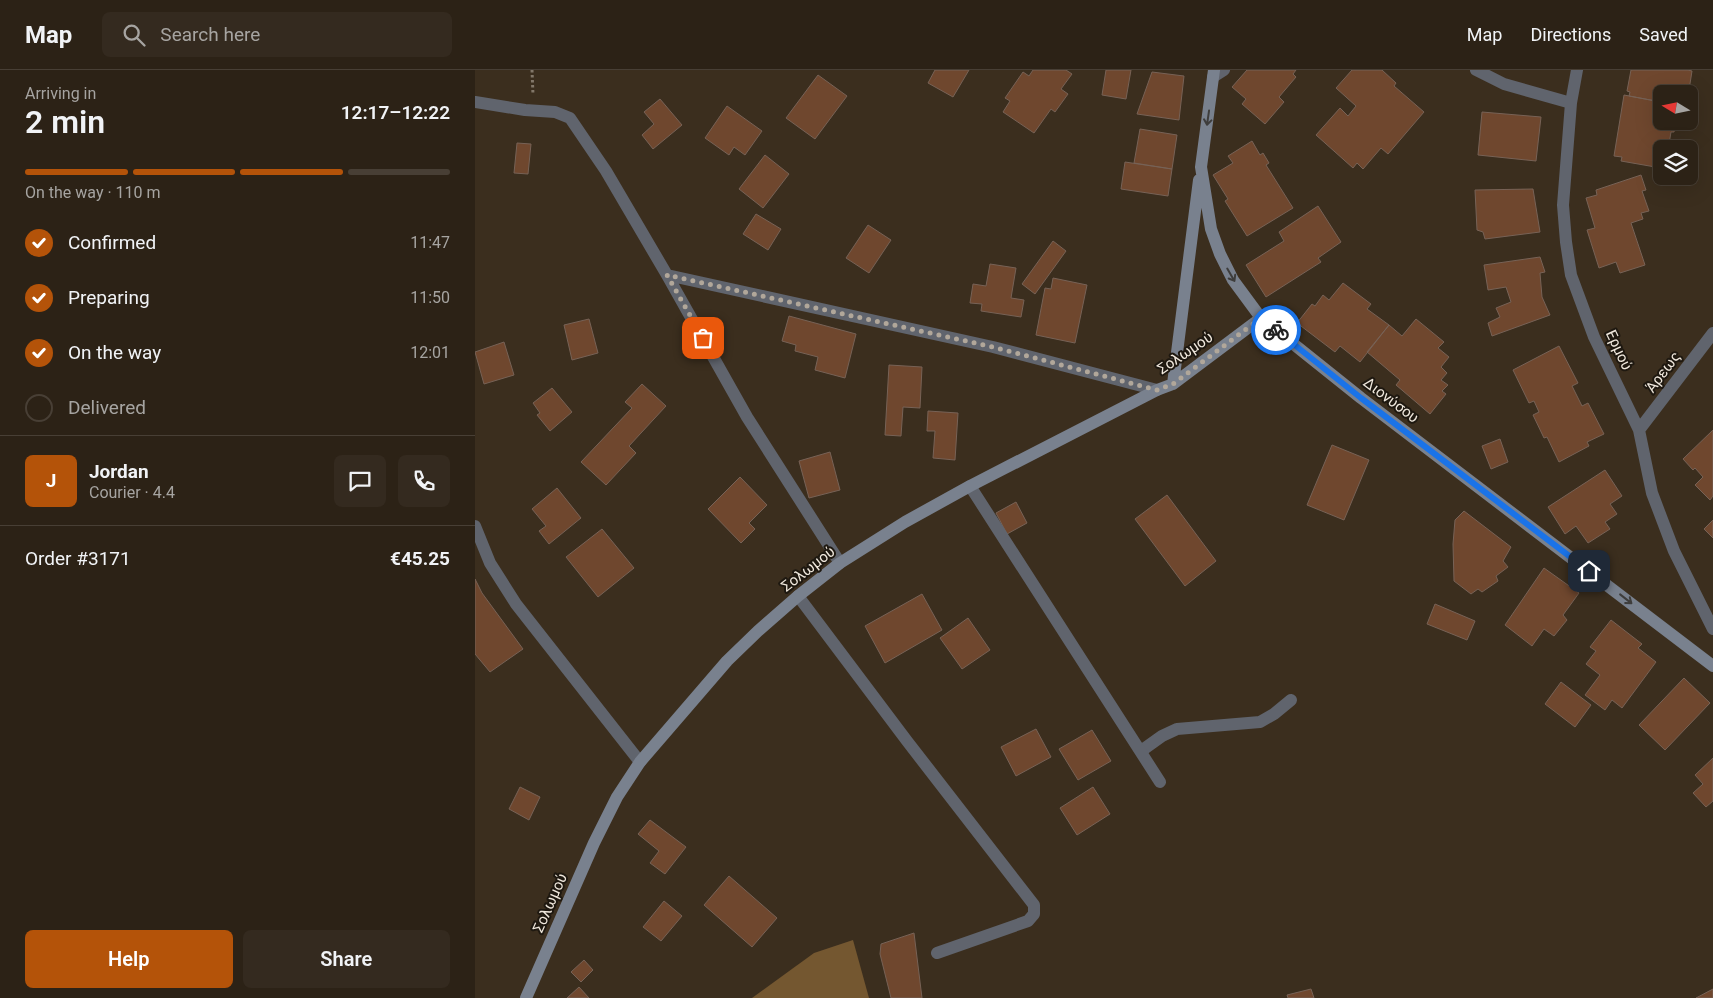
<!DOCTYPE html>
<meta charset="utf-8">
<style>
:root{--surface:#2c2216;--page:#342a1f;--text:#f1f3f6;--muted:#a6a4a1;--line:#483f35;--accent:#b45309}
body{margin:0;font-family:Roboto,sans-serif;background:var(--page);color:var(--text);height:100vh;display:flex;flex-direction:column;font-size:19px;white-space:nowrap}
*{box-sizing:border-box;margin:0}
p{font-size:16px;color:var(--muted)}
.icon{flex:none;width:28px;height:28px;fill:none;stroke:currentColor;stroke-width:2;stroke-linecap:round;stroke-linejoin:round}
.map{position:relative;flex:1;overflow:hidden}
.drawer{display:flex;flex-direction:column;background:var(--surface);width:475px}
.drawer>*{flex:none}
.needle{width:32px;rotate:280deg}
.tools{position:absolute;left:1178px;top:15px;display:grid;gap:10px}
.tools a{display:grid;place-items:center;width:45px;height:45px;border-radius:8px;background:var(--surface);box-shadow:0 5px 20px #0002,0 0 0 1px var(--line);font-size:25px}
.pin{position:absolute;display:grid;place-items:center;width:42px;height:42px;color:#fff;margin:-21px;border-radius:10px;box-shadow:0 2px 8px #0006}
.courier{position:absolute;display:grid;place-items:center;width:50px;height:50px;margin:-25px;border:4px solid #1a73e8;border-radius:50%;background:#fff;color:#222;box-shadow:0 1px 6px #0007}
.summary em{font-style:normal;font-weight:600}
.summary div{display:flex;flex-direction:column-reverse}
.summary{display:flex;align-items:center;justify-content:space-between;height:85px;padding:0 25px}
h1{font-size:32px;font-weight:600;line-height:38px}
.bar{display:grid;grid-template-columns:repeat(4,1fr);gap:8px 5px;align-content:center;height:60px;padding:0 25px}
.bar i{height:6px;border-radius:4px;background:var(--line)}
.bar .on{background:var(--accent)}
.bar p{grid-column:span 4}
.line{display:flex;align-items:center;gap:12px;padding:0 25px;border-top:1px solid var(--line)}
.line div{flex:1}
.round{display:grid;place-items:center;flex:none;width:52px;height:52px;border-radius:8px;background:var(--page)}
ol{padding:0 25px;list-style:none}
li{display:flex;align-items:center;gap:15px;height:55px}
li p{margin-inline-start:auto}
li .icon{padding:5px;border-radius:50%;background:var(--accent);color:#fff;stroke-width:4}
li:last-child{color:var(--muted)}
li i{width:28px;height:28px;border:2px solid var(--line);border-radius:50%}
.primary-button{display:flex;gap:10px;margin-top:auto;padding:10px 25px}
.primary-button a{flex:1;height:58px;border-radius:8px;background:var(--accent);color:#fff;font-size:20px;font-weight:600;line-height:58px;text-align:center}
.primary-button a+a{background:var(--page);color:var(--text)}
header{display:flex;align-items:center;gap:30px;box-sizing:border-box;height:70px;padding:0 25px;background:var(--surface);border-bottom:1px solid var(--line)}
header strong{font-size:24px}
nav{display:flex;gap:28px;margin-inline-start:auto;font-size:18px}
.search{width:350px;height:45px;background:var(--page);display:flex;align-items:center;gap:12px;box-sizing:border-box;padding:0 18px;border-radius:8px;color:var(--muted);font-size:19px}
main{display:flex;flex:1;min-height:0}
.map>svg:first-child{display:block}
.forest{fill:#745730}
.building{fill:#6f472e;stroke:#776256}
.lines{fill:none;stroke-linecap:round;stroke-linejoin:round}
.path{stroke:#827769;stroke-width:3;stroke-dasharray:2.5 2.5;stroke-linecap:butt}
.lane{stroke:#60646d;stroke-width:12}
.street{stroke:#60646d;stroke-width:12}
.secondary{stroke:#79818e;stroke-width:12}
.oneway{stroke:#3e3d3c}
.done{stroke:#b1a79a;stroke-width:5;stroke-dasharray:0 9}
.route{stroke:#1a73e8;stroke-width:6}
.labels{text-anchor:middle;stroke-width:4;stroke-linejoin:round;paint-order:stroke}
.street-label{font-size:15px;fill:#f0e8dd;stroke:#1e1810}
</style>
<header>
<strong>Map</strong>
<div class="search"><svg class="icon" aria-label="search" viewBox="0 0 24 24"><circle cx="10" cy="10" r="6"/><path d="M15 15l6 6"/></svg>Search here</div>
<nav><a>Map</a><a>Directions</a><a>Saved</a></nav>
</header>
<main>
<section class="drawer">
<div class="summary"><div><h1>2 min</h1><p>Arriving in</p></div><em>12:17–12:22</em></div>
<div class="bar"><i class="on"></i><i class="on"></i><i class="on"></i><i></i><p>On the way · 110 m</p></div>
<ol>
<li><svg class="icon" aria-label="check" viewBox="0 0 24 24"><path d="M5 12l5 5 9-10"/></svg>Confirmed<p>11:47</p></li>
<li><svg class="icon" aria-label="check" viewBox="0 0 24 24"><path d="M5 12l5 5 9-10"/></svg>Preparing<p>11:50</p></li>
<li><svg class="icon" aria-label="check" viewBox="0 0 24 24"><path d="M5 12l5 5 9-10"/></svg>On the way<p>12:01</p></li>
<li><i></i>Delivered</li>
</ol>
<div class="line" style="height:90px"><b class="round" style="background:var(--accent);color:#fff">J</b><div><b>Jordan</b><p>Courier · 4.4</p></div><a class="round"><svg class="icon" aria-label="chat" viewBox="0 0 24 24"><path d="M4 5h16v11H9l-5 4z"/></svg></a><a class="round"><svg class="icon" aria-label="phone" viewBox="0 0 24 24"><path d="M5 4h4l2 5-3 2q2 4 5 5l2-3 5 2v4C11 20 4 13 5 4z"/></svg></a></div>
<div class="line" style="height:65px"><div>Order #3171</div><b>€45.25</b></div>
<div class="primary-button"><a>Help</a><a>Share</a></div>
</section>
<div class="map">
<svg width="1238" height="928" viewBox="0 0 1238 928">
<rect width="100%" height="100%" fill="#3b2e1e"/>
<path class="forest" d="M 378,870 L 394,928 L 277,928 L 339,883 Z"/>
<path class="building" d="M 460,0 L 494,0 L 478,27 L 453,13 Z
M 558,0 L 591,0 L 597,4 L 586,19 L 593,24 L 580,42 L 576,39 L 559,63 L 528,42 L 535,31 L 530,28 L 548,2 L 554,6 Z
M 631,0 L 656,0 L 651,29 L 627,25 Z
M 772,0 L 821,0 L 818,4 L 821,7 L 804,27 L 809,32 L 790,54 L 767,34 L 771,29 L 757,17 Z
M 877,0 L 907,0 L 921,13 L 919,16 L 949,42 L 913,84 L 906,78 L 888,99 L 882,93 L 878,98 L 841,65 L 865,38 L 873,46 L 881,36 L 861,18 Z
M 1156,0 L 1213,0 L 1217,1 L 1214,20 L 1211,19 L 1210,24 L 1186,24 L 1186,32 L 1154,26 L 1155,22 L 1152,21 Z
M 677,2 L 709,6 L 704,50 L 662,44 Z
M 343,5 L 372,26 L 340,69 L 311,48 Z
M 1149,25 L 1186,32 L 1186,51 L 1205,51 L 1205,53 L 1201,52 L 1199,62 L 1196,62 L 1194,74 L 1200,75 L 1199,79 L 1186,79 L 1186,98 L 1146,91 L 1147,87 L 1139,86 Z
M 185,29 L 207,55 L 178,79 L 167,65 L 179,54 L 169,42 Z
M 252,36 L 287,61 L 270,85 L 259,77 L 254,85 L 230,68 Z
M 1007,42 L 1066,47 L 1061,91 L 1003,85 Z
M 665,59 L 702,65 L 697,99 L 659,93 Z
M 777,71 L 785,85 L 788,83 L 794,93 L 791,95 L 818,138 L 772,166 L 750,131 L 753,129 L 738,105 L 758,93 L 753,86 Z
M 42,73 L 56,74 L 53,104 L 39,103 Z
M 290,85 L 314,104 L 288,138 L 264,119 Z
M 650,92 L 697,99 L 693,126 L 646,119 Z
M 1166,105 L 1171,120 L 1167,121 L 1174,141 L 1166,143 L 1168,149 L 1156,153 L 1170,195 L 1145,203 L 1141,192 L 1124,198 L 1112,160 L 1120,158 L 1111,128 L 1122,125 L 1121,120 Z
M 1058,119 L 1065,162 L 1010,169 L 1008,162 L 1002,160 L 1000,120 Z
M 843,136 L 866,172 L 843,188 L 846,192 L 791,227 L 771,195 L 809,171 L 804,162 Z
M 281,144 L 306,159 L 293,180 L 268,164 Z
M 393,155 L 416,170 L 394,203 L 371,188 Z
M 578,171 L 591,181 L 560,224 L 547,214 Z
M 1065,187 L 1070,202 L 1065,203 L 1067,227 L 1075,245 L 1017,266 L 1013,253 L 1025,247 L 1021,238 L 1036,232 L 1031,217 L 1013,220 L 1009,195 Z
M 515,194 L 541,198 L 536,228 L 549,230 L 546,247 L 506,241 L 507,234 L 495,233 L 498,214 L 511,216 Z
M 578,208 L 612,215 L 600,273 L 561,265 L 570,218 L 576,219 Z
M 868,213 L 896,234 L 892,239 L 914,255 L 885,292 L 865,276 L 860,282 L 822,253 L 837,234 L 840,236 L 848,225 L 854,230 Z
M 314,246 L 381,264 L 370,308 L 340,300 L 343,287 L 320,281 L 321,275 L 307,271 Z
M 114,249 L 123,283 L 97,290 L 89,255 Z
M 941,249 L 969,272 L 963,278 L 974,287 L 966,297 L 972,303 L 966,310 L 973,315 L 967,321 L 971,324 L 955,344 L 921,315 L 925,310 L 892,282 L 914,255 L 927,266 Z
M 29,272 L 39,305 L 9,314 L 0,282 Z
M 1084,276 L 1103,313 L 1097,316 L 1107,336 L 1113,333 L 1129,364 L 1112,372 L 1114,376 L 1084,392 L 1072,367 L 1069,368 L 1058,345 L 1064,342 L 1059,331 L 1054,333 L 1038,300 Z
M 414,295 L 447,297 L 445,338 L 428,337 L 426,366 L 410,365 Z
M 167,314 L 191,336 L 154,376 L 161,383 L 131,415 L 106,392 L 157,338 L 150,332 Z
M 77,318 L 97,342 L 75,361 L 62,345 L 65,343 L 58,333 Z
M 453,341 L 483,343 L 480,390 L 458,388 L 460,361 L 452,361 Z
M 1238,360 L 1238,426 L 1235,430 L 1220,415 L 1228,407 L 1220,398 L 1218,400 L 1208,389 Z
M 1025,369 L 1033,392 L 1016,399 L 1007,376 Z
M 857,375 L 894,390 L 869,450 L 832,435 Z
M 355,382 L 365,420 L 334,428 L 324,391 Z
M 1130,400 L 1147,426 L 1135,434 L 1142,444 L 1130,452 L 1135,459 L 1113,473 L 1101,456 L 1090,464 L 1073,437 Z
M 265,407 L 292,435 L 274,453 L 280,459 L 266,473 L 233,439 Z
M 82,418 L 106,448 L 74,474 L 64,461 L 71,456 L 57,439 Z
M 692,425 L 741,491 L 710,516 L 660,449 Z
M 541,432 L 552,453 L 532,464 L 521,443 Z
M 989,441 L 1036,477 L 1028,491 L 1033,497 L 1021,506 L 1023,511 L 1007,522 L 1003,519 L 996,524 L 979,511 L 978,474 L 980,450 Z
M 1238,450 L 1238,468 L 1229,459 Z
M 127,459 L 159,498 L 123,527 L 91,487 Z
M 1069,498 L 1104,523 L 1088,545 L 1092,550 L 1079,566 L 1069,559 L 1057,576 L 1030,555 Z
M 0,509 L 7,523 L 48,579 L 15,602 L 0,584 Z
M 447,524 L 467,560 L 410,593 L 390,556 Z
M 960,534 L 1000,551 L 992,570 L 952,554 Z
M 493,548 L 515,580 L 487,599 L 465,568 Z
M 1136,550 L 1167,574 L 1163,578 L 1181,592 L 1147,638 L 1137,630 L 1130,640 L 1110,625 L 1125,605 L 1111,594 L 1121,581 L 1115,577 Z
M 1209,608 L 1235,633 L 1190,680 L 1164,655 Z
M 1086,612 L 1116,635 L 1100,657 L 1070,634 Z
M 561,659 L 576,687 L 541,706 L 526,677 Z
M 617,660 L 636,691 L 603,710 L 584,679 Z
M 1238,688 L 1238,731 L 1231,737 L 1218,723 L 1228,714 L 1220,705 Z
M 45,717 L 65,727 L 54,750 L 34,739 Z
M 618,717 L 635,744 L 602,765 L 585,738 Z
M 175,750 L 211,777 L 190,804 L 175,793 L 184,781 L 163,764 Z
M 254,806 L 302,848 L 277,877 L 229,835 Z
M 189,831 L 207,846 L 186,871 L 168,857 Z
M 439,863 L 447,928 L 416,928 L 405,884 L 406,874 Z
M 109,890 L 118,900 L 106,912 L 96,902 Z
M 104,917 L 114,928 L 92,928 Z
M 836,919 L 839,928 L 813,928 L 812,925 Z
M 1238,919 L 1238,928 L 1221,928 Z"/>
<g class="lines">
<path class="path" d="M 57,0 L 58,25"/>
<path class="lane" d="M 666,681 L 687,666 L 702,659 L 785,652 L 799,644 L 816,630"/>
<path class="street" d="M 1001,0 L 1029,14 L 1096,33
M 1102,0 L 1096,33 L 1088,135 L 1091,172 L 1096,205 L 1119,267 L 1164,360 L 1177,423 L 1199,481 L 1238,559
M 738,7 L 749,0
M 0,32 L 50,40 L 80,42 L 95,48 L 131,101 L 192,205 L 272,347 L 365,493
M 192,205 L 518,277 L 682,320
M 1164,360 L 1238,263
M 495,416 L 685,712
M 0,456 L 15,493 L 41,534 L 165,692
M 323,526 L 432,671 L 559,835 L 559,844 L 553,851 L 462,883"/>
<path class="secondary" d="M 739,0 L 726,97 L 736,159 L 745,184 L 758,210 L 786,248 L 886,328 L 1238,596
M 698,314 L 724,110
M 51,928 L 119,773 L 142,727 L 165,692 L 252,591 L 283,561 L 323,526 L 365,493 L 430,452 L 495,416 L 682,320 L 698,314 L 786,248"/>
</g>
<defs><path id="oneway-shaft" d="M-6 0H5M1.5-3L5.5 0L1.5 3" fill="none" stroke-width="1.6" stroke-linecap="round" stroke-linejoin="round" transform="scale(1.25)"/></defs>
<g class="oneway">
<use href="#oneway-shaft" transform="translate(733 48) rotate(98)"/>
<use href="#oneway-shaft" transform="translate(756 205) rotate(60)"/>
<use href="#oneway-shaft" transform="translate(1151 529) rotate(38)"/>
</g>
<g class="lines">
<path class="done" d="M 228,268 L 192,205 L 518,277 L 682,320 L 698,314 L 786,248 L 801,260"/>
<path class="route" d="M 801,260 L 886,328 L 1114,501"/>
</g>
<g class="labels">
<g class="street-label">
<text transform="translate(1144 280) rotate(65)" y="5">Ερμού</text>
<text transform="translate(710 283) rotate(-34)" y="5">Σολωμού</text>
<text transform="translate(1188 302) rotate(-53)" y="5">Άρεως</text>
<text transform="translate(916 330) rotate(37)" y="5">Διονύσου</text>
<text transform="translate(333 499) rotate(-38)" y="5">Σολωμού</text>
<text transform="translate(75 833) rotate(-66)" y="5">Σολωμού</text>
</g>
</g>
</svg>
<div class="tools">
<a><svg class="needle" viewBox="-14 -14 28 28"><path d="M0-13l5 13h-10z" fill="#e53935"/><path d="M0 13l5-13h-10z" fill="#a6a4a1"/></svg></a>
<a><svg class="icon" aria-label="layers" viewBox="0 0 24 24"><path d="M12 4l9 5-9 5-9-5zM3 14l9 5 9-5"/></svg></a>
</div>
<div class="pin" style="left:228px;top:268px;background:#ea580c"><svg class="icon" aria-label="bag" viewBox="0 0 24 24"><path d="M5 8h14l-1 12H6zM9 8a3 3 0 0 1 6 0"/></svg></div>
<div class="pin" style="left:1114px;top:501px;background:#1f2937"><svg class="icon" aria-label="home" viewBox="0 0 24 24"><path d="M3 11l9-7 9 7M6 9v11h12V9"/></svg></div>
<div class="courier" style="left:801px;top:260px"><svg class="icon" aria-label="bike" viewBox="0 0 24 24"><circle cx="6" cy="16" r="4"/><circle cx="18" cy="16" r="4"/><path d="M6 16l4-8h5l3 8M10 8l3 8H6M13 5h3"/></svg></div>
</div>
</main>
